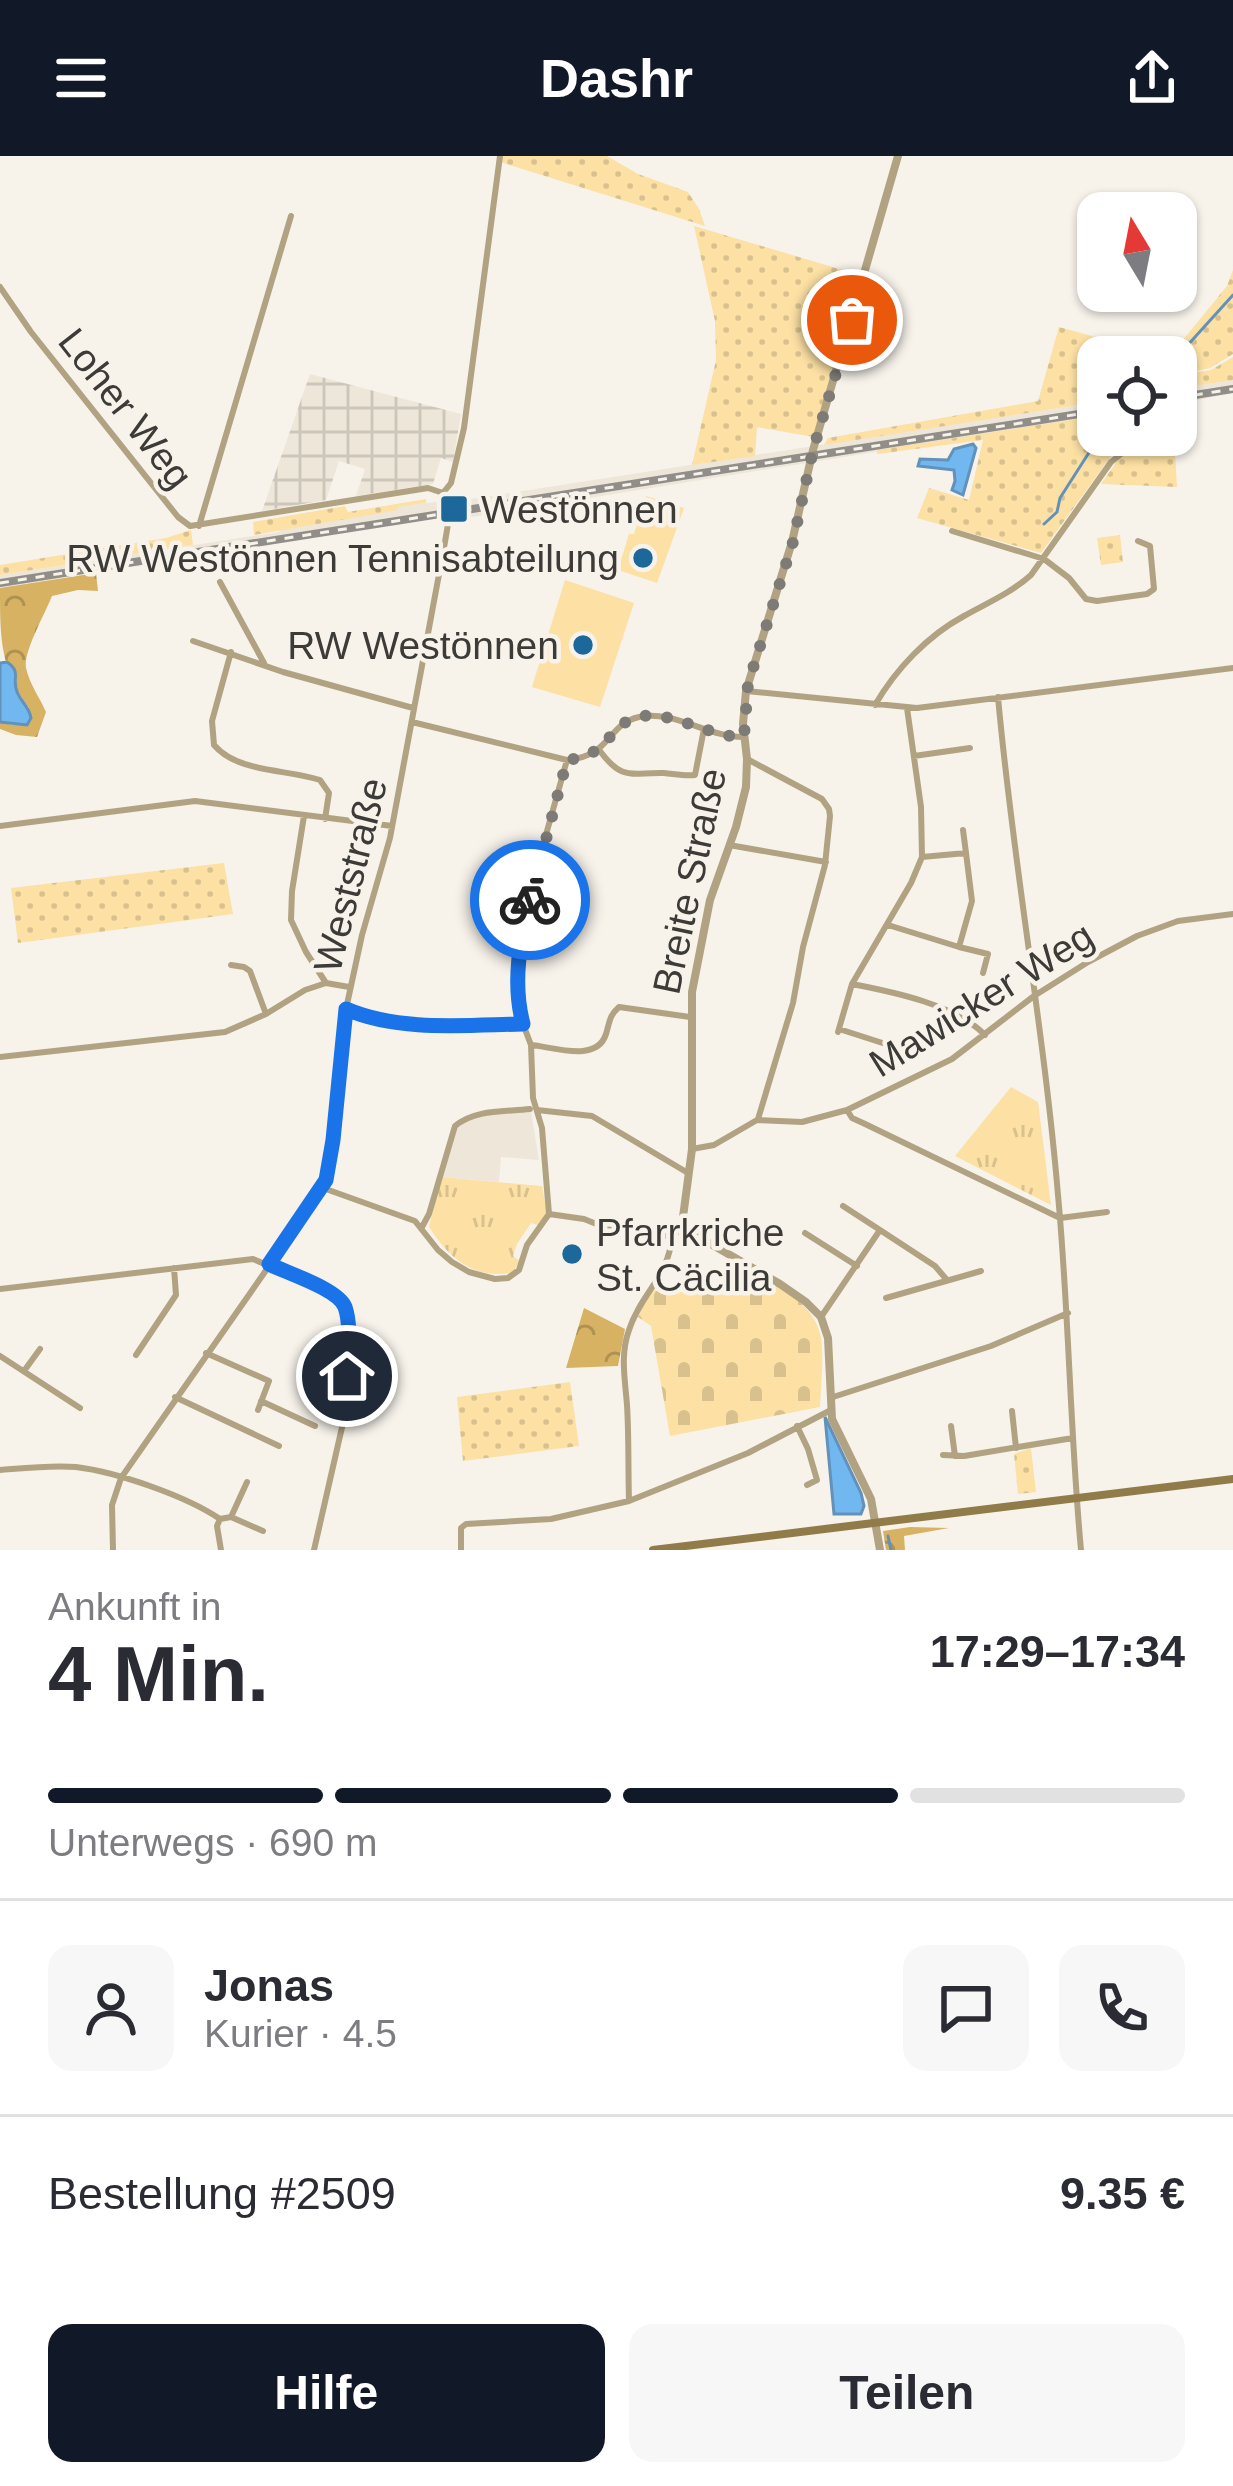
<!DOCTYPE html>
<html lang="de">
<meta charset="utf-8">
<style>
:root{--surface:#fff;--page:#f7f7f7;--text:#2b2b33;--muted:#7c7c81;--line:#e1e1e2;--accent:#111827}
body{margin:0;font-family:Arial,sans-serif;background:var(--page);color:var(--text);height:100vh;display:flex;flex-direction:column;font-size:45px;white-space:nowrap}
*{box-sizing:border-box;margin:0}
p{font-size:39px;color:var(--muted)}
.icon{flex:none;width:66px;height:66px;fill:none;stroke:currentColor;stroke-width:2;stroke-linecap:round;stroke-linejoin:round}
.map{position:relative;height:1394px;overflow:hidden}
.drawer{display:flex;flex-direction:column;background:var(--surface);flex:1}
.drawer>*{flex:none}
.needle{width:78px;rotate:350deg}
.controls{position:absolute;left:1077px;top:36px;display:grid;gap:24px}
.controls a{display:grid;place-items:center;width:120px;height:120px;border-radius:24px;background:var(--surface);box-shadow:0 3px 9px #0004;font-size:60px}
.pin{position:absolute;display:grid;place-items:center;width:102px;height:102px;color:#fff;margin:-51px;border:6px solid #fff;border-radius:50%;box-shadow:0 3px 12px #0007}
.courier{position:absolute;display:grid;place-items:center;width:120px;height:120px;margin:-60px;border:9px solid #1a73e8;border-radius:50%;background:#fff;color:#222;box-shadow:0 3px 15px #0007}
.headline em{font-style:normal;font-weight:700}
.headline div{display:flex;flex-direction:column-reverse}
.headline{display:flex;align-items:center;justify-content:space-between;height:204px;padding:0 48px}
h1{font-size:78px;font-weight:700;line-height:90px}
.bar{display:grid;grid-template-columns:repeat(4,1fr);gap:18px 12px;align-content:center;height:144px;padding:0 48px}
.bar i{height:15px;border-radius:9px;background:var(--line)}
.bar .on{background:var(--accent)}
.bar p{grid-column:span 4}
.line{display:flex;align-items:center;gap:30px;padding:0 48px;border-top:3px solid var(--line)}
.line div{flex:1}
.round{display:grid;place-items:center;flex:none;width:126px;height:126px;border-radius:24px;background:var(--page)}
.action{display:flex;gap:24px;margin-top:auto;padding:24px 48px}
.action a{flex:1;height:138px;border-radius:24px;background:var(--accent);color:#fff;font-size:48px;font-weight:700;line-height:138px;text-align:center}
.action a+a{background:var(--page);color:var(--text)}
header{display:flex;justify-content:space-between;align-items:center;height:156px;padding:0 48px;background:var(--accent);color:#fff;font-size:54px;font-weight:700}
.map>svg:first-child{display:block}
.built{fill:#eee7d9}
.industrial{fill:url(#industrial-grid)}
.grass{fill:url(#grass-dots)}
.forest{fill:url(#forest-crowns)}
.cemetery{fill:url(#cemetery-stones)}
.park{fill:url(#park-tufts)}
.pitch{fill:#fce0a4}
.water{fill:#72b8f0;stroke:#6292b9;stroke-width:3}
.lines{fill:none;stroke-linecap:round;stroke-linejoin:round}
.stream{stroke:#6292b9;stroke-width:3}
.minor{stroke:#b1a282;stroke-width:6}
.tertiary{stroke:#b1a282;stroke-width:8}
.secondary{stroke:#917b49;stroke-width:8}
.rail-casing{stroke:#918e89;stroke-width:8}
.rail{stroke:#f7f3eb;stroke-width:3;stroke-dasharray:9;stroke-linecap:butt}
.done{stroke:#7e7b77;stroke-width:12;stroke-dasharray:0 21.6}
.route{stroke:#1a73e8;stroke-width:15}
.poi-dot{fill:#1d689b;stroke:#f7f3eb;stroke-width:4.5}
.labels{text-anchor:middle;stroke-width:9;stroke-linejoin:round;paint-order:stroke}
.street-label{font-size:39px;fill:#3d3b38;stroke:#f7f3eb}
.poi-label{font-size:39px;fill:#3d3b38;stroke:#f7f3eb;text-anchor:start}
</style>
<header><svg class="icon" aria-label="menu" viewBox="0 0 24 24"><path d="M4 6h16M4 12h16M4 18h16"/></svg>Dashr<svg class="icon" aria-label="share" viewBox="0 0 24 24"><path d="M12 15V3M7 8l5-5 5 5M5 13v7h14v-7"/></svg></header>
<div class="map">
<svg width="1233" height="1394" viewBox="0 0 1233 1394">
<defs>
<pattern id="industrial-grid" width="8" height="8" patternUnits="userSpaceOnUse" patternTransform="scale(3)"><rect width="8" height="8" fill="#eee7d9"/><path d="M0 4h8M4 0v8" fill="none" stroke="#cdc7bb"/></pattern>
<pattern id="grass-dots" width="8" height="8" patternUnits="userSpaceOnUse" patternTransform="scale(3)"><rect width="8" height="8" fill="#fce0a4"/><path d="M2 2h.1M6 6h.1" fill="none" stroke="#d9c18e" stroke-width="1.8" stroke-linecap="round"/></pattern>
<pattern id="forest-crowns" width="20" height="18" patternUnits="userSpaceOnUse" patternTransform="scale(3)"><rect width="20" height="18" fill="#d6b262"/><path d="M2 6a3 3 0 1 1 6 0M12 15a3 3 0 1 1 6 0" fill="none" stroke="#af9252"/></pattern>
<pattern id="cemetery-stones" width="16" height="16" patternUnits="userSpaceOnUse" patternTransform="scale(3)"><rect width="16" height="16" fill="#fce0a4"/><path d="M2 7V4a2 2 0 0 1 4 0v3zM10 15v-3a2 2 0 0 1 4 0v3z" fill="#d9c18e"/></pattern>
<pattern id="park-tufts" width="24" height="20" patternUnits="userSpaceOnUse" patternTransform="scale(3)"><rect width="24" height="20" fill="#fce0a4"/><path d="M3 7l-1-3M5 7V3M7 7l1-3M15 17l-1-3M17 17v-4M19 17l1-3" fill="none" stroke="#d9c18e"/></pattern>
</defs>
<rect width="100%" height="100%" fill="#f7f3eb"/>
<path class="built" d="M 1233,224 L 1233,237 L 1176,248 L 1176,233 Z
M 1098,246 L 1098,260 L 453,364 L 445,360 L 0,432 L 0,419 L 279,376 L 280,373 L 397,351 L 442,345 L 451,346 Z
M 531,955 L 539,1004 L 501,1001 L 499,1026 L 442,1021 L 458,970 L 463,966 L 483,959 Z"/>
<path class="industrial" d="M 310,218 L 461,258 L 453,306 L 441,302 L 433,328 L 356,340 L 365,313 L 339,305 L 326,344 L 262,355 Z"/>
<path class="grass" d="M 501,0 L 607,0 L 638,18 L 688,36 L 699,53 L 705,70 L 500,6 Z
M 694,70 L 863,120 L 814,281 L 757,271 L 755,300 L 692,309 L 716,204 L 715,165 Z
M 1233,114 L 1233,198 L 1210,212 L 1179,219 L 1211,214 L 1233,201 L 1233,224 L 1176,233 L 1176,201 L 1169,201 L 1227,130 Z
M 1059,171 L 1168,201 L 1098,201 L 1098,246 L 824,289 L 828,282 L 1038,245 Z
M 1098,260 L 1098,266 L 1094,267 L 1098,289 L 1114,290 L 1114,296 L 1041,397 L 917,362 L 929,332 L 969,344 L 983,284 L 877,298 L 877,294 Z
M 1152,279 L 1174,279 L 1177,331 L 1101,328 L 1120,301 Z
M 426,343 L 426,347 L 398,351 L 398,354 L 254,379 L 253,366 L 345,350 L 348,356 Z
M 191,374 L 193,389 L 0,419 L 0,409 L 166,382 Z
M 1120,379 L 1123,406 L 1101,409 L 1097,382 Z
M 224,707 L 233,758 L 18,787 L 11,732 Z
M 570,1226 L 579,1290 L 463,1305 L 457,1241 Z
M 1031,1292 L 1036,1336 L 1018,1338 L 1014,1298 Z"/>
<path class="forest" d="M 96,417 L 98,435 L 78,434 L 52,440 C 45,458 23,496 26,512 C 29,527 40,542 46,556 L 37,581 L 16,579 L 0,573 L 0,566 L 13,569 L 29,552 C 0,512 0,482 0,432 Z
M 584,1152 L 625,1173 L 618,1210 L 566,1212 Z
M 910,1371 L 949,1372 L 904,1380 L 905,1394 L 886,1394 L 883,1375 Z"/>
<path class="cemetery" d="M 735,1106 C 765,1124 814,1142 821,1182 C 824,1203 821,1229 820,1251 L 670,1280 L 651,1170 L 638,1161 L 651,1134 L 728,1139 L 729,1121 Z"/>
<path class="park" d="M 1011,931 L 1038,946 L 1051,1049 L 955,1000 Z
M 441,1021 L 542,1030 L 547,1058 L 538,1069 L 531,1067 L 517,1088 L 513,1100 L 520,1105 L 512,1117 C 473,1123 449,1102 429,1071 Z"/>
<path class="pitch" d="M 646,340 L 684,352 L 657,427 L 618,414 L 629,378 L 634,378 Z
M 565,424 L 634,447 L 600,551 L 532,531 Z"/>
<path class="water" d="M 973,288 L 976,292 L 963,339 L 952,334 L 955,325 L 954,314 L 918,310 L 920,303 L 948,304 L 954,293 Z
M 7,506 C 23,517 10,523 18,538 C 23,548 29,551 31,562 L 27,569 L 0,566 L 0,507 Z
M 825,1261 L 861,1337 L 864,1350 L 861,1358 L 834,1358 Z"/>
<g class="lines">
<path class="stream" d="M 1176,202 L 1233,139
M 1044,368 L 1057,356 L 1060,342 L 1090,295 L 1120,288 L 1135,279
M 888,1380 L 891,1394"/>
<path class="minor" d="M 0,131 L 31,176 L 178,361 L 190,370 L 428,332 L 443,337
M 199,370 L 291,60
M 952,375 L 1044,403 L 1069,422 L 1086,443 L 1097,445 L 1147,438 L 1154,433 L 1150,390 L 1138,385
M 220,426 L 264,507
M 193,485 L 283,516 L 413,552
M 231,496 L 212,565 L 214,589 C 238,617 287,613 320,624 L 329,637 L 325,663
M 746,535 L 917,552 L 1233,512
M 998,541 C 1013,708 1044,873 1058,1039 C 1069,1157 1070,1276 1081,1394
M 875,549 C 896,513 927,480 964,460 C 987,447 1011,437 1031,419 L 1111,306 L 1139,284
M 412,566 L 567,604 C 612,600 607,568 639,561 C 672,553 710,582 744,581
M 600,595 C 623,626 631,616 664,617 C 675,618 684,620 695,619 L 704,573
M 914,600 L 970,592
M 747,603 L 822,643 L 829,653 L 830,660 L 825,709 L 803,791 L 793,847 L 758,963
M 304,660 L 292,735 L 291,764 L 306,796 L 326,827 L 349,831
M 0,670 L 195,645 L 392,670
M 963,674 L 966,697
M 729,689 L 826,706
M 922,701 L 966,697 L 972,745 L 959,791 L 988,798 L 983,817
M 888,769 L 959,791
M 231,809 L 244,811 L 250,815 L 266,858 L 305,834 L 326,827
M 852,828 C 894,836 956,849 985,879
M 346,853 C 399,876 466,869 523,868
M 839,873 L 895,891
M 838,876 L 852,828 L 911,727 L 922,701 L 921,651 L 907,552
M 531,889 C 554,891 597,907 606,878 C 610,865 609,860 619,851 L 690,861
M 0,901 L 225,876 L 266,858
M 537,954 L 592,960 L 688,1017
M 847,954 L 852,962 L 863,967 L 1060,1062
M 692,993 L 714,989 L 757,964 L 802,966 L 847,954 L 952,903 L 1034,840 L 1088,806 L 1137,780 L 1178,765 L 1233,758
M 323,1032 L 415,1065 L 438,1094 L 452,1106 L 469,1116 L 495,1123 L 508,1122 L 519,1114 L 527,1089 L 549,1058
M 843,1050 L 880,1074
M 549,1058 L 542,972 L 533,942 L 531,889 L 523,868 L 517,837 L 518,801 L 538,707 L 567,604
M 549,1058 L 584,1063 L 624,1079 L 672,1080
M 1060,1062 L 1107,1056
M 422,1071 L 429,1058 L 455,970 C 475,953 505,956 530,953
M 805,1077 L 857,1110
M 0,1133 L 253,1103 L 333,1137 L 341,1144 L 346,1154 L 348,1245 L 314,1394
M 886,1142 L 981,1115
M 821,1161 L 880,1074 L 935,1110 L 947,1124
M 206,1197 L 269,1225 L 258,1254
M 136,1199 L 176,1139 L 174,1112
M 0,1200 L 80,1252
M 24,1215 L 40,1193
M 175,1241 L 279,1290
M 830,1242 L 991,1190 L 1068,1157
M 261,1245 L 315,1270
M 1012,1255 L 1016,1292
M 797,1270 L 808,1293 L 817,1324 L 807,1329
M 951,1270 L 955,1300
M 943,1299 L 964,1300 L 1073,1282
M 0,1314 C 25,1312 51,1309 76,1311 C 117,1316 186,1340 220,1363 L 231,1361 L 247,1326
M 629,1345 C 628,1313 629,1281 627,1249 C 625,1223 620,1199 629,1174 C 641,1137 669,1121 672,1080 L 687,1070
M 231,1361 L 263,1375
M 220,1363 L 217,1370 L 221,1394
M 113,1394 L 112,1349 L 121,1322 L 320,1037 L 330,1011 L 346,853 L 362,779 L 390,682 L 445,386 L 449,362 L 443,337 L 451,327 L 464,272 L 500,0
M 461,1394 L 461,1372 L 466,1368 L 551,1363 L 629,1345 L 748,1297 L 831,1254"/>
<path class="tertiary" d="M 880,1394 L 871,1343 L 832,1263 L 828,1182 L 821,1161 L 806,1146 L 780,1128 L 692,1077 L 683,1061 L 692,993 L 692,836 L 710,744 L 736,671 L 746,631 L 747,603 L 743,568 L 746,535 L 792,386 L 813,294 L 898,0"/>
<path class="secondary" d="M 653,1394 L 1233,1323"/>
<g class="rail-casing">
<path id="rail" d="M 1176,242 L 1233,233
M 0,427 L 1098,255"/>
</g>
<use href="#rail" class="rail"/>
</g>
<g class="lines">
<path class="done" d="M 530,744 L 567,604 C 612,599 607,568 639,561 C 671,553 710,582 744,581 L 748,528 L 793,386 L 813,294 L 852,164"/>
<path class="route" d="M 347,1220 C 347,1199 352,1171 345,1151 C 338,1133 287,1117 269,1108 L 326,1024 L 333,984 L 346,853 C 399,876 466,869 523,868 C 512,826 520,786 530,744"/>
</g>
<g class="poi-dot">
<rect x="439" y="338" width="30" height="30" rx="6"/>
<circle cx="643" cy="402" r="12"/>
<circle cx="583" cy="489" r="12"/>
<circle cx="572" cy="1098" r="12"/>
</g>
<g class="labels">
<g class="street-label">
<text transform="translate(126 252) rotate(52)" y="14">Loher Weg</text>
<text transform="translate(350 719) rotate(-76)" y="14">Weststraße</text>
<text transform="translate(689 725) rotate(-78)" y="14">Breite Straße</text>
<text transform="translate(981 843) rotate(-32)" y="14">Mawicker Weg</text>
</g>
<g class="poi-label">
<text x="481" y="367">Westönnen</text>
<text x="619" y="416" text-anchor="end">RW Westönnen Tennisabteilung</text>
<text x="559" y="503" text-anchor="end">RW Westönnen</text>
<text x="596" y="1090">Pfarrkriche<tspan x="596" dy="45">St. Cäcilia</tspan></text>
</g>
</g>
</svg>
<div class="controls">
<a><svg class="needle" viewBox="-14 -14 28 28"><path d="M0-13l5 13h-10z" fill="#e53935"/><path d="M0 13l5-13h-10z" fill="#7c7c81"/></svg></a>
<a><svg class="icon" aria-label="locate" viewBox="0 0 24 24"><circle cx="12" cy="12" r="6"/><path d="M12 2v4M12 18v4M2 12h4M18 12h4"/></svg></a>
</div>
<div class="pin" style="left:852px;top:164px;background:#ea580c"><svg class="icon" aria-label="bag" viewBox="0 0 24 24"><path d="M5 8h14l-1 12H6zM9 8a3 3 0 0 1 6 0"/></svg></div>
<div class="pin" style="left:347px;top:1220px;background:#1f2937"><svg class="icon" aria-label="home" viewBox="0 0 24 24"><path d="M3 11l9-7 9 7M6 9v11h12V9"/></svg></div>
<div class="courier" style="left:530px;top:744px"><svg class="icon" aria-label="bike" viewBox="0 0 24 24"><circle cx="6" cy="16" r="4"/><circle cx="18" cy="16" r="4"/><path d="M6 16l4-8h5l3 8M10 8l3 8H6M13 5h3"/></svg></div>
</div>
<section class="drawer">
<div class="headline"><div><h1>4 Min.</h1><p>Ankunft in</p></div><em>17:29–17:34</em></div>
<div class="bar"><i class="on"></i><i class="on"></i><i class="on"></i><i></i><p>Unterwegs · 690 m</p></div>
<div class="line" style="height:216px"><a class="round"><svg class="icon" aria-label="person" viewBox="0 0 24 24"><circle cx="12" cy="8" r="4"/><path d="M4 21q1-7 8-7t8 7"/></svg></a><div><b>Jonas</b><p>Kurier · 4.5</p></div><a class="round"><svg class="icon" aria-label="chat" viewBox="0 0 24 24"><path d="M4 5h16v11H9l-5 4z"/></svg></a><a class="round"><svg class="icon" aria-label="phone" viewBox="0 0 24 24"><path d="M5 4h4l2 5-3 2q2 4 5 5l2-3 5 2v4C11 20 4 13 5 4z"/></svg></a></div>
<div class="line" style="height:156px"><div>Bestellung #2509</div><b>9.35 €</b></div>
<div class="action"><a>Hilfe</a><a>Teilen</a></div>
</section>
